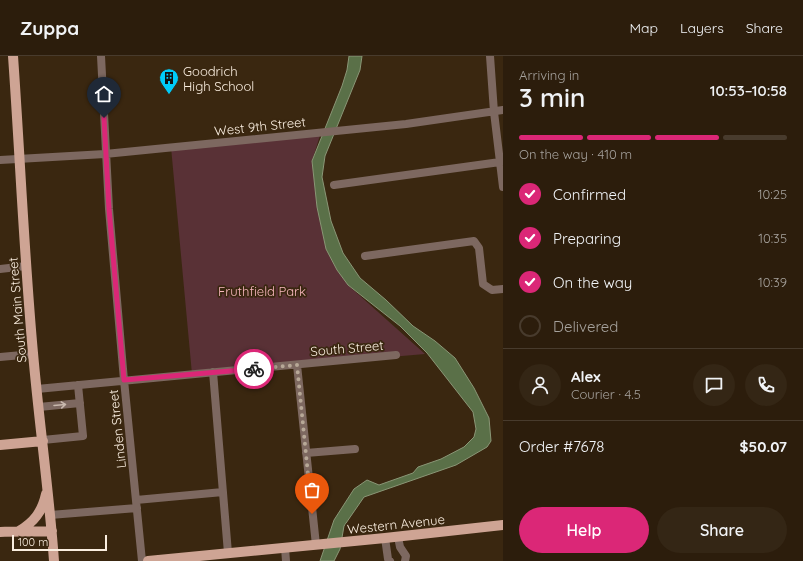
<!DOCTYPE html>
<meta charset="utf-8">
<style>
:root{--surface:#2c1d0c;--page:#342615;--text:#f1f3f6;--muted:#a6a29d;--line:#483b2d;--accent:#db2777}
body{margin:0;font-family:Quicksand,sans-serif;background:var(--page);color:var(--text);height:100vh;display:flex;flex-direction:column;font-size:15px;white-space:nowrap}
*{box-sizing:border-box;margin:0}
p{font-size:13px;color:var(--muted)}
.icon{flex:none;width:22px;height:22px;fill:none;stroke:currentColor;stroke-width:2;stroke-linecap:round;stroke-linejoin:round}
.map{position:relative;flex:1;overflow:hidden}
.side{display:flex;flex-direction:column;background:var(--surface);width:300px}
.side>*{flex:none}
.scale{position:absolute;left:12px;bottom:10px;width:95px;box-sizing:border-box;padding-left:4px;border:2px solid #faeee0;border-top:0;font-size:11px;line-height:14px;white-space:nowrap;color:#faeee0;-webkit-text-stroke:3px #3a2710;paint-order:stroke}
.pin{position:absolute;display:grid;place-items:center;width:34px;height:34px;color:#fff;margin:-41px -17px;border-radius:50% 50% 50% 0;rotate:-45deg;box-shadow:0 0 4px #0007}
.pin .icon{rotate:45deg}
.courier{position:absolute;display:grid;place-items:center;width:40px;height:40px;margin:-20px;border:3px solid #db2777;border-radius:50%;background:#fff;color:#222;box-shadow:0 1px 5px #0007}
.summary em{font-style:normal;font-weight:600}
.summary div{display:flex;flex-direction:column-reverse}
.summary{display:flex;align-items:center;justify-content:space-between;height:68px;padding:0 16px}
h1{font-size:26px;font-weight:600;line-height:30px}
.bar{display:grid;grid-template-columns:repeat(4,1fr);gap:6px 4px;align-content:center;height:48px;padding:0 16px}
.bar i{height:5px;border-radius:3px;background:var(--line)}
.bar .on{background:var(--accent)}
.bar p{grid-column:span 4}
.line{display:flex;align-items:center;gap:10px;padding:0 16px;border-top:1px solid var(--line)}
.line div{flex:1}
.round{display:grid;place-items:center;flex:none;width:42px;height:42px;border-radius:21px;background:var(--page)}
ol{padding:0 16px;list-style:none}
li{display:flex;align-items:center;gap:12px;height:44px}
li p{margin-inline-start:auto}
li .icon{padding:4px;border-radius:50%;background:var(--accent);color:#fff;stroke-width:4}
li:last-child{color:var(--muted)}
li i{width:22px;height:22px;border:2px solid var(--line);border-radius:50%}
.button{display:flex;gap:8px;margin-top:auto;padding:8px 16px}
.button a{flex:1;height:46px;border-radius:24px;background:var(--accent);color:#fff;font-size:16px;font-weight:600;line-height:46px;text-align:center}
.button a+a{background:var(--page);color:var(--text)}
header{display:flex;align-items:center;gap:24px;box-sizing:border-box;height:56px;padding:0 20px;background:var(--surface);border-bottom:1px solid var(--line)}
header strong{font-size:19px}
nav{display:flex;gap:22px;margin-inline-start:auto;font-size:14px}
main{display:flex;flex:1;min-height:0}
.map>svg:first-child{display:block}
.green{fill:#593136}
.water{fill:#5a7048;stroke:#8a9676}
.lines{fill:none;stroke-linecap:round;stroke-linejoin:round}
.minor{stroke:#7d6860;stroke-width:8}
.major{stroke:#cea494;stroke-width:10}
.oneway{stroke:#c8b8ad}
.done{stroke:#b7a897;stroke-width:4;stroke-dasharray:0 7.2}
.route{stroke:#db2777;stroke-width:5}
.labels{text-anchor:middle;stroke-width:3.5;stroke-linejoin:round;paint-order:stroke}
.poi-label{font-size:13px;fill:#faeee0;stroke:#3a2710;text-anchor:start}
.street-label{font-size:13px;fill:#faeee0;stroke:#3a2710}
.park-label{font-size:13px;fill:#f9b8bf;stroke:#3a2710}
</style>
<header>
<strong>Zuppa</strong>
<nav><a>Map</a><a>Layers</a><a>Share</a></nav>
</header>
<main>
<div class="map">
<svg width="503" height="505" viewBox="0 0 503 505">
<rect width="100%" height="100%" fill="#3a2710"/>
<path class="green" d="M 321,76 L 312,105 L 317,151 L 326,193 L 337,214 L 349,230 L 425,298 L 192,318 L 171,91 Z"/>
<path class="water" d="M 349,0 L 362,0 L 360,14 L 325,100 L 322,121 L 331,165 L 343,197 L 360,222 L 386,244 L 413,270 L 435,285 L 455,302 L 474,332 L 489,362 L 491,385 L 487,391 L 456,409 L 364,441 L 344,470 L 340,493 L 334,505 L 320,505 L 334,464 L 354,433 L 367,424 L 379,429 L 413,417 L 418,411 L 441,403 L 464,391 L 474,381 L 476,373 L 473,356 L 427,297 L 400,270 L 348,229 L 337,214 L 326,193 L 317,151 L 312,105 L 342,30 L 347,14 Z"/>
<g class="lines">
<path class="minor" d="M 101,0 L 109,153 L 124,324 L 142,505
M 490,0 L 494,56 L 503,131
M 0,104 L 105,98 L 406,68 L 503,54
M 334,129 L 500,106
M 365,200 L 474,185 L 479,192 L 483,228 L 492,234 L 503,233
M 0,213 L 26,210
M 0,301 L 33,298
M 297,309 L 316,489
M 213,316 L 228,497
M 37,333 L 396,299
M 39,351 L 80,347
M 43,384 L 83,380 L 78,329
M 306,397 L 355,393
M 136,444 L 223,436
M 50,459 L 137,452
M 398,481 L 400,491 L 406,500 L 405,505
M 385,482 L 388,503 L 390,505
M 285,492 L 286,505"/>
<path class="major" d="M 13,0 C 20,99 24,198 33,297 C 39,366 49,435 54,505
M 0,389 L 43,385
M 19,475 C 34,466 42,456 46,438
M 0,476 C 17,475 34,476 52,475
M 148,505 L 385,482 L 503,469"/>
</g>
<defs><path id="oneway-shaft" d="M-6 0H5M1.5-3L5.5 0L1.5 3" fill="none" stroke-width="1.6" stroke-linecap="round" stroke-linejoin="round"/></defs>
<use class="oneway" href="#oneway-shaft" transform="translate(60 349) rotate(-5)"/>
<g class="lines">
<path class="done" d="M 254,313 L 297,309 L 312,458"/>
<path class="route" d="M 104,62 L 109,153 L 124,324 L 254,313"/>
</g>
<defs>
<g id="building-pin" transform="scale(1)"><path d="M0 17L-7.5 6A9.5 9.5 0 1 1 7.5 6Z" fill="#00cbf8" stroke="#3a2710"/><path d="M-4-6H4V6H1V3H-1V6H-4ZM-2.5-4.3h1.7v1.8h-1.7ZM.8-4.3h1.7v1.8H.8ZM-2.5-1h1.7V.8h-1.7ZM.8-1h1.7V.8H.8Z" fill="#111"/></g>
</defs>
<g fill-rule="evenodd">
<use href="#building-pin" x="169" y="22"/>
</g>
<g class="labels">
<g class="poi-label">
<text x="183" y="20">Goodrich<tspan x="183" dy="15">High School</tspan></text>
</g>
<g class="street-label">
<text transform="translate(260 70) rotate(-6)" y="5">West 9th Street</text>
<text transform="translate(17 254) rotate(-95)" y="5">South Main Street</text>
<text transform="translate(347 292) rotate(-5)" y="5">South Street</text>
<text transform="translate(117 373) rotate(-96)" y="5">Linden Street</text>
<text transform="translate(396 468) rotate(-6)" y="5">Western Avenue</text>
</g>
<g class="park-label">
<text x="262" y="240">Fruthfield Park</text>
</g>
</g>
</svg>
<div class="scale">100 m</div>
<div class="pin" style="left:312px;top:458px;background:#ea580c"><svg class="icon" aria-label="bag" viewBox="0 0 24 24"><path d="M5 8h14l-1 12H6zM9 8a3 3 0 0 1 6 0"/></svg></div>
<div class="pin" style="left:104px;top:62px;background:#1f2937"><svg class="icon" aria-label="home" viewBox="0 0 24 24"><path d="M3 11l9-7 9 7M6 9v11h12V9"/></svg></div>
<div class="courier" style="left:254px;top:313px"><svg class="icon" aria-label="bike" viewBox="0 0 24 24"><circle cx="6" cy="16" r="4"/><circle cx="18" cy="16" r="4"/><path d="M6 16l4-8h5l3 8M10 8l3 8H6M13 5h3"/></svg></div>
</div>
<section class="side">
<div class="summary"><div><h1>3 min</h1><p>Arriving in</p></div><em>10:53–10:58</em></div>
<div class="bar"><i class="on"></i><i class="on"></i><i class="on"></i><i></i><p>On the way · 410 m</p></div>
<ol>
<li><svg class="icon" aria-label="check" viewBox="0 0 24 24"><path d="M5 12l5 5 9-10"/></svg>Confirmed<p>10:25</p></li>
<li><svg class="icon" aria-label="check" viewBox="0 0 24 24"><path d="M5 12l5 5 9-10"/></svg>Preparing<p>10:35</p></li>
<li><svg class="icon" aria-label="check" viewBox="0 0 24 24"><path d="M5 12l5 5 9-10"/></svg>On the way<p>10:39</p></li>
<li><i></i>Delivered</li>
</ol>
<div class="line" style="height:72px"><a class="round"><svg class="icon" aria-label="person" viewBox="0 0 24 24"><circle cx="12" cy="8" r="4"/><path d="M4 21q1-7 8-7t8 7"/></svg></a><div><b>Alex</b><p>Courier · 4.5</p></div><a class="round"><svg class="icon" aria-label="chat" viewBox="0 0 24 24"><path d="M4 5h16v11H9l-5 4z"/></svg></a><a class="round"><svg class="icon" aria-label="phone" viewBox="0 0 24 24"><path d="M5 4h4l2 5-3 2q2 4 5 5l2-3 5 2v4C11 20 4 13 5 4z"/></svg></a></div>
<div class="line" style="height:52px"><div>Order #7678</div><b>$50.07</b></div>
<div class="button"><a>Help</a><a>Share</a></div>
</section>
</main>
